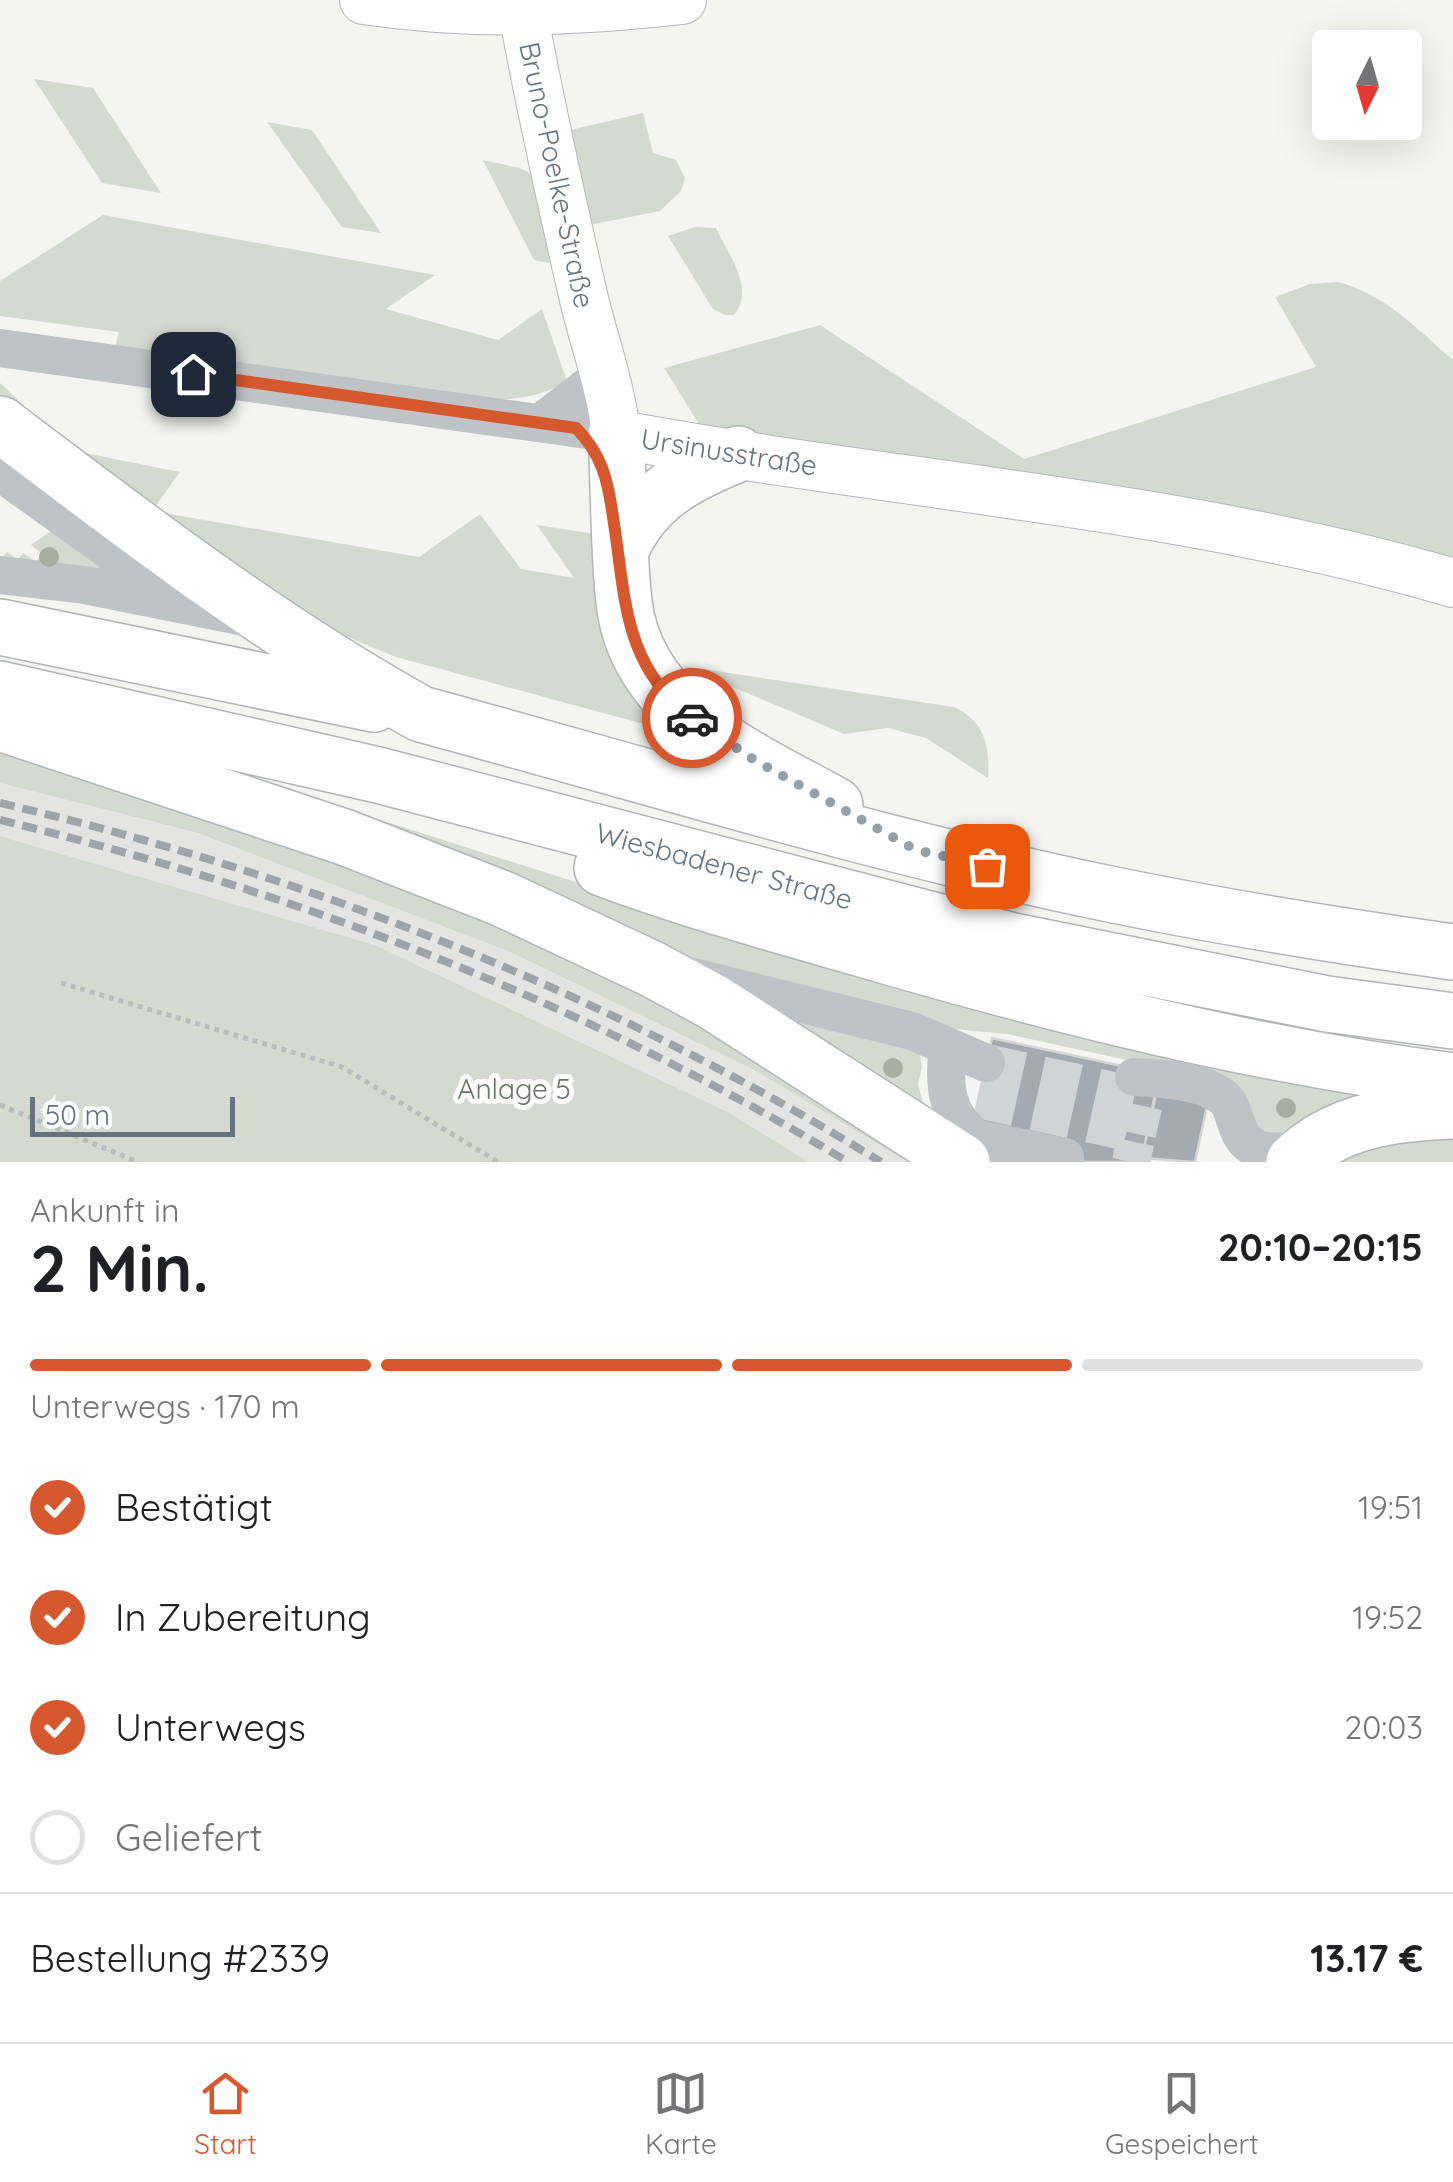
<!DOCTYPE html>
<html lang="de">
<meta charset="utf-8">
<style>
:root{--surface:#fff;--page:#f6f6f6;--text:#202124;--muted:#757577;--line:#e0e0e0;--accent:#d5582f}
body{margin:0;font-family:Quicksand,sans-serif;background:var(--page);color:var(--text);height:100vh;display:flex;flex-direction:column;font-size:38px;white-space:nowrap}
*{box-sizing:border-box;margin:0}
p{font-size:32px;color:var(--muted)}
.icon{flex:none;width:55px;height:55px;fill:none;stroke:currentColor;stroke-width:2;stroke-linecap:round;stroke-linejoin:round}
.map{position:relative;height:1162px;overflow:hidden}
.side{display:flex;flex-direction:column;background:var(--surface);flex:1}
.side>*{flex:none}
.needle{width:65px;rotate:185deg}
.tools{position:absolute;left:1312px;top:30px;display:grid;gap:20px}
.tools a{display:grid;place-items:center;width:110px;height:110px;border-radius:10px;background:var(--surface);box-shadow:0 10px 40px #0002;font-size:50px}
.scale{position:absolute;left:30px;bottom:25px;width:205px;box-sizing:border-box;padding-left:10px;border:5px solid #65737f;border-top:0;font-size:28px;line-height:35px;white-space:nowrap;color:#65737f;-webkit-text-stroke:8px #fff;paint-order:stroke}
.pin{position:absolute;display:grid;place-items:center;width:85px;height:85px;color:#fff;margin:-42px;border-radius:20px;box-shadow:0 5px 15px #0006}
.courier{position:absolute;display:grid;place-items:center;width:100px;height:100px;margin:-50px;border:8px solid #d5582f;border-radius:50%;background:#fff;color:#222;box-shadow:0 2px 12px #0007}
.overview em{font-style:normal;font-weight:700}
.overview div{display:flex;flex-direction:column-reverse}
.overview{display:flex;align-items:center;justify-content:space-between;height:170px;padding:0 30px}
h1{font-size:65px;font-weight:700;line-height:75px}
.bar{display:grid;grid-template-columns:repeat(4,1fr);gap:15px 10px;align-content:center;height:120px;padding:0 30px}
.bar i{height:12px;border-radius:8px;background:var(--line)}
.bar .on{background:var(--accent)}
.bar p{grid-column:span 4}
.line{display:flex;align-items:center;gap:25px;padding:0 30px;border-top:2px solid var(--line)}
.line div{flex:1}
ol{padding:0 30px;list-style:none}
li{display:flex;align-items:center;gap:30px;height:110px}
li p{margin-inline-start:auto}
li .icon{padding:10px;border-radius:50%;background:var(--accent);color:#fff;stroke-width:4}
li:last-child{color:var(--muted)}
li i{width:55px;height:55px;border:5px solid var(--line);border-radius:50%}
.menu{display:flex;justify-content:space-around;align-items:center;height:140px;border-top:2px solid var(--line);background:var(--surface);font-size:28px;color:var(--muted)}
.menu a{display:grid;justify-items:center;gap:5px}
.menu .on{color:var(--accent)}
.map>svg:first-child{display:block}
.built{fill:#e4e5e3}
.green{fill:#d5dad1}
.building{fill:#a4abb0;stroke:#d5d5d3;stroke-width:2.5}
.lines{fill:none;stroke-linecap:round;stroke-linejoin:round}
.minor-tunnel{stroke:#d0d4d4;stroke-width:38;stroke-dasharray:38 19;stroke-linecap:butt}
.major-casing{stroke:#b3b6b9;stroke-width:50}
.highway-casing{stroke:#b2b5b8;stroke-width:58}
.path{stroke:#b9bbbd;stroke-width:5;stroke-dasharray:5 5;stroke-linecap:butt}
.minor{stroke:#bfc3c6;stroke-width:38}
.major{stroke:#fff;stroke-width:48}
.highway{stroke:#fff;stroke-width:55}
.rail{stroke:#9fa4a9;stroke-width:8;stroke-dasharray:15 8;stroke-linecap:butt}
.tree{fill:#a6afa2}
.done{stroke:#97a0a7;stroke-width:10;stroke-dasharray:0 18}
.route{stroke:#d5582f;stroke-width:12}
.labels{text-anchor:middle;stroke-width:10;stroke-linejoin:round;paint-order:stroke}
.street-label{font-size:28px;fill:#65737f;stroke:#fff}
.park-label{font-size:28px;fill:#677663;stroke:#fff}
</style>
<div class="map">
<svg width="1453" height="1162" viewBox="0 0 1453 1162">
<rect width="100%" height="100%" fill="#f4f4f0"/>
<path class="built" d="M 0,783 L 196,833 L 508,951 L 754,1070 L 908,1162 L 809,1162 L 726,1111 L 375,945 L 0,836 Z"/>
<path class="green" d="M 34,79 L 93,88 L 161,193 L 102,183 Z
M 643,113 L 653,153 L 676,160 L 685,178 L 681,191 L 660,211 L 584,226 L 566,131 Z
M 267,122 L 312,130 L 381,233 L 342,227 Z
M 483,160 L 520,168 L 543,180 L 563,266 L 534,260 Z
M 103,215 L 435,275 L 386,309 L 498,340 L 542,309 L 567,381 C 540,398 514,399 483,401 L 115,346 L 119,332 L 0,316 L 0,281 Z
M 695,227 L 716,228 C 728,254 756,289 734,315 L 725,315 L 713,309 L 668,236 Z
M 1337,282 C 1384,293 1417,329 1453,360 L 1453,566 L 704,432 L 664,368 L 820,325 L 1024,459 L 1316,367 L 1275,297 L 1310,284 Z
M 0,383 L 38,419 L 80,452 L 180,472 L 152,511 L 419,557 L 480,514 L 521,569 L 574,578 L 537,525 L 595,534 L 666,730 L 396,657 L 289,613 L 0,408 Z
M 55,528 L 110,571 L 2,558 L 7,552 L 18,560 L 23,553 L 36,562 L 42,554 L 31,545 Z
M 683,666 L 954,707 C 985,721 990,747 988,778 L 926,738 L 888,728 L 844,734 Z
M 0,753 L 49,766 L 80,769 L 584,953 L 932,1162 L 908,1162 L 754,1070 L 508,951 L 197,833 L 0,783 Z
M 321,801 L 764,942 L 1442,1097 L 1306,1133 L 1267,1136 L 1191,1074 L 1007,1034 L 933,1027 L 709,965 Z
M 0,836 L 375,945 L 726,1111 L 809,1162 L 0,1162 Z
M 749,1000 L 919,1052 L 922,1067 L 918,1084 L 924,1107 Z
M 1453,1127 L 1453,1162 L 1314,1162 Z"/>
<path class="building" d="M 992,1038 L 1136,1069 L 1157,1090 L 1141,1162 L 1064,1162 L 973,1122 Z
M 1156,1090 L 1208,1101 L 1195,1162 L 1142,1158 Z"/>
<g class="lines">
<path class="minor-tunnel" d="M 986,1063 L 1145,1098 L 1137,1134
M 978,1099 L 1137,1134 L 1131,1162"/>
<g class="major-casing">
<path id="major" d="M 364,0 C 471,16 575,12 682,0
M 523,13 C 541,109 562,204 584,299 C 595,345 611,387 616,434
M 616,434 C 894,486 1181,503 1453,583"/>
</g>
<g class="highway-casing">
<path id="highway" d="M 0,424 C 136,527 271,631 421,714 C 645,775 868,843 1095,891 C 1214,916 1333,935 1453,952
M 616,434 C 619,488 618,549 624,602 C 636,711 750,758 835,805
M 622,547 C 646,495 688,474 738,454
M 0,627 L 374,704
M 0,689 L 378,775 L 1013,941 L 1327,1004 L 1453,1021
M 0,723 L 344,837 L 503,899 L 652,969 L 713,1002 L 962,1162
M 602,868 C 687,900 775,924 862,949 C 1057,1006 1252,1055 1453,1081
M 1294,1162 C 1336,1120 1396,1113 1453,1111"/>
</g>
<path class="path" d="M 61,983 L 342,1067 L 498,1162
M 0,1105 L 138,1162"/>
<path class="minor" d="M 0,348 L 616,434
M 540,423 L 592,383
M 0,469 L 15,483 L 110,551 L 151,596
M 0,575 L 85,585 L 245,617
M 693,977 L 912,1031 L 986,1063
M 948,1047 C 940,1112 957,1126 1008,1162
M 1134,1077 C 1160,1078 1204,1081 1224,1098 C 1232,1105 1233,1115 1237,1125 C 1248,1160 1279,1151 1309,1149
M 980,1139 L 1065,1157"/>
<use href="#major" class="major"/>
<use href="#highway" class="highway"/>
<path class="rail" d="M 0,803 C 312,876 608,993 881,1162
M 0,820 C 298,892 585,1002 848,1162"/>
</g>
<g class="tree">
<circle cx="49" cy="557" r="10"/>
<circle cx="893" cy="1068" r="10"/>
<circle cx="1286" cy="1108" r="10"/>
</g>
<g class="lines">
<path class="done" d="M 692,718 L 756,761 L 916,850 L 987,866"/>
<path class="route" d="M 193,374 L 576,428 C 602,454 608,481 613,517 C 626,598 622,664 692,718"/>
</g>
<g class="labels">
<g class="street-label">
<text transform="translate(557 175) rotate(78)" y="10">Bruno-Poelke-Straße</text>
<text transform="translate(729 452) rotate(9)" y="10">Ursinusstraße</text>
<text transform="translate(724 866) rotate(15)" y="10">Wiesbadener Straße</text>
</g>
<g class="park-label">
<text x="514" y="1099">Anlage 5</text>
</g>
</g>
</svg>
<div class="tools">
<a><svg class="needle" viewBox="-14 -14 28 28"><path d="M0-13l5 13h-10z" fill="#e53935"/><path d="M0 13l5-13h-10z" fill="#757577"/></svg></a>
</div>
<div class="scale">50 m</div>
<div class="pin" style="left:987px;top:866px;background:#ea580c"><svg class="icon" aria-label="bag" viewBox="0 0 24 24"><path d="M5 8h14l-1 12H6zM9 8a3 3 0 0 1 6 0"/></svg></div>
<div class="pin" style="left:193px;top:374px;background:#1f2937"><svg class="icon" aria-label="home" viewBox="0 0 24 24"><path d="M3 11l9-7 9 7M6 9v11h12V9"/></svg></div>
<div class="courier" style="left:692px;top:718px"><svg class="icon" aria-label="car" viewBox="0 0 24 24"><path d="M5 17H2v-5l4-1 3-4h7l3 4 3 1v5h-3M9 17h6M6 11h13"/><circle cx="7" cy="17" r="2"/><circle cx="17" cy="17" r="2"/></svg></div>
</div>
<section class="side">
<div class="overview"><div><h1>2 Min.</h1><p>Ankunft in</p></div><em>20:10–20:15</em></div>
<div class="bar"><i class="on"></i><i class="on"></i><i class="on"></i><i></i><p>Unterwegs · 170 m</p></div>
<ol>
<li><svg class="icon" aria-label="check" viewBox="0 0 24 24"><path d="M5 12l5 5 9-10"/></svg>Bestätigt<p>19:51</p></li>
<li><svg class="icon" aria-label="check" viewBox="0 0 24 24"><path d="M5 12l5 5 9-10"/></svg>In Zubereitung<p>19:52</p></li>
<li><svg class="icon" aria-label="check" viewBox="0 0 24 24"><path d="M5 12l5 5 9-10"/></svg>Unterwegs<p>20:03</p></li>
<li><i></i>Geliefert</li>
</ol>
<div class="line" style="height:130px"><div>Bestellung #2339</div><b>13.17 €</b></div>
</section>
<nav class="menu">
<a class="on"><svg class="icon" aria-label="home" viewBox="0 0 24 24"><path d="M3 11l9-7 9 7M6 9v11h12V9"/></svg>Start</a>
<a><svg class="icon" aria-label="map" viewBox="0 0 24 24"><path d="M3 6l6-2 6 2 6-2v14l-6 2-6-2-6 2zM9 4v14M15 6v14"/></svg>Karte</a>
<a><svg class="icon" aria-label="saved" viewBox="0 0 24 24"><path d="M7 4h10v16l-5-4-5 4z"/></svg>Gespeichert</a>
</nav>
